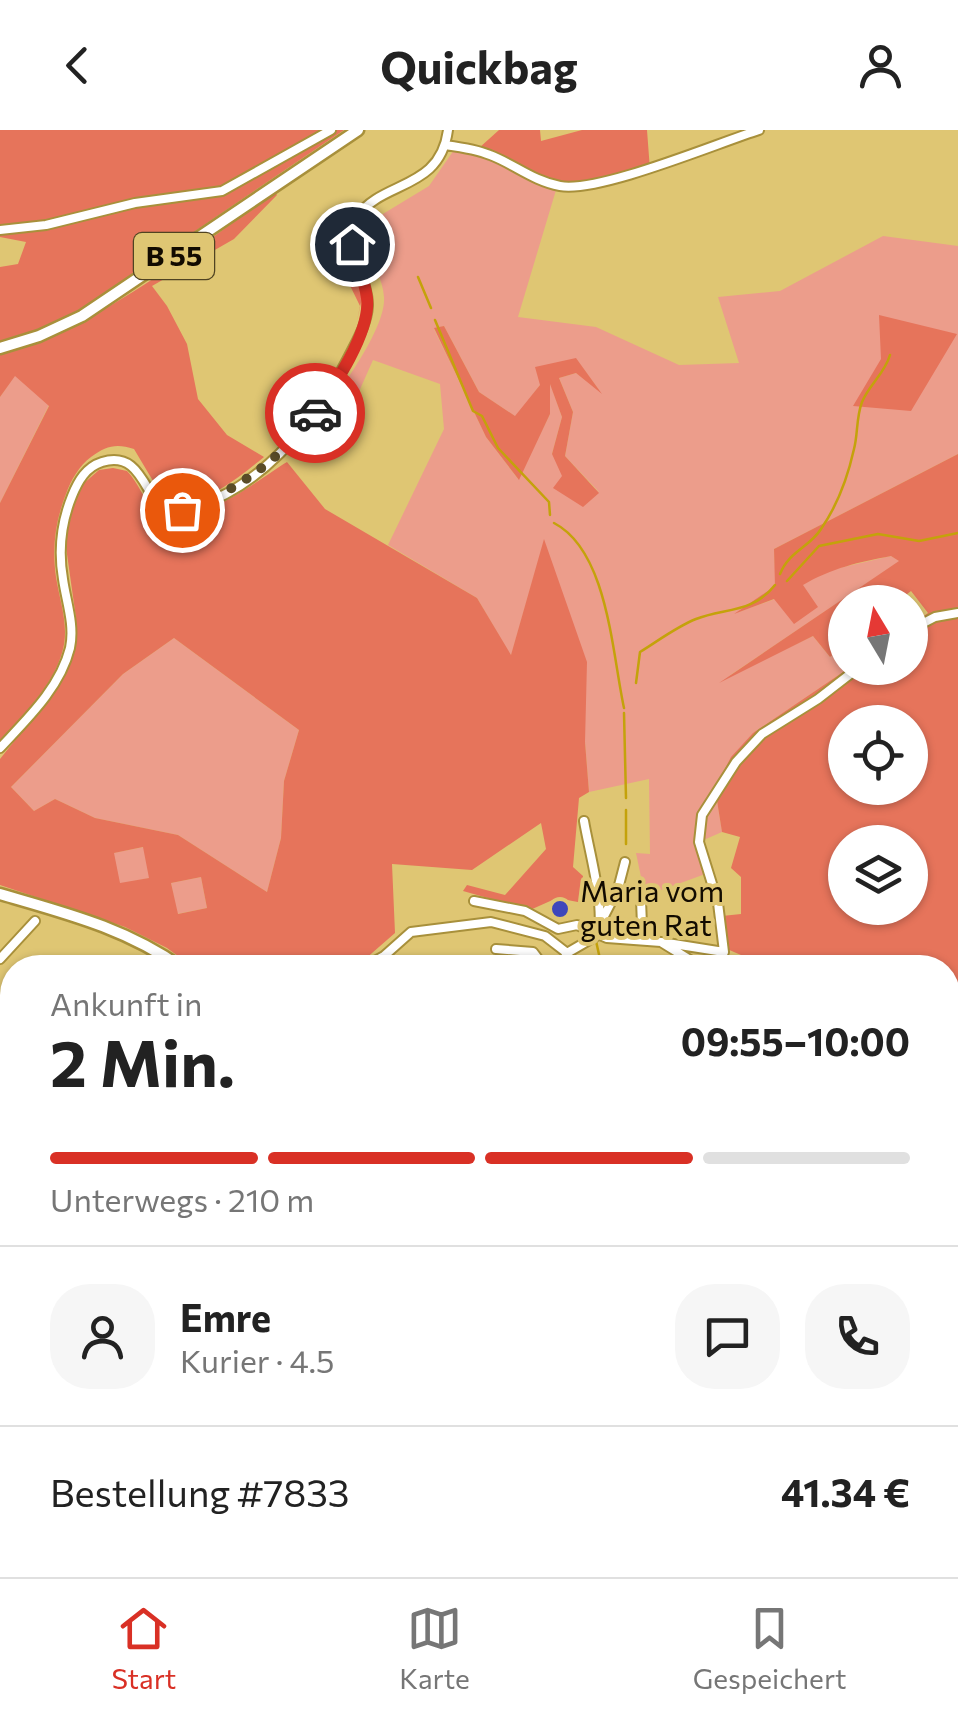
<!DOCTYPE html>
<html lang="de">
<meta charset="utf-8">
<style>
:root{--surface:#fff;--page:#f6f6f6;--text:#222;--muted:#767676;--line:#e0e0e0;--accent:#d93025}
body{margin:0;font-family:Commissioner,sans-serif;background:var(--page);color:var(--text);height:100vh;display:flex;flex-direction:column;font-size:38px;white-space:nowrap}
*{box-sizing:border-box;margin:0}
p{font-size:32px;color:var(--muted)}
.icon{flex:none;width:55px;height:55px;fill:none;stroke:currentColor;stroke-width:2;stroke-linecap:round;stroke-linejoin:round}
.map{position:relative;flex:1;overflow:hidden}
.panel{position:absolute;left:0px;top:825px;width:960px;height:622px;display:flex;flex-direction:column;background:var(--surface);border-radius:40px 40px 0 0;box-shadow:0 2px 8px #0004}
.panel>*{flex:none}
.needle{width:65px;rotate:350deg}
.controls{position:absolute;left:828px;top:455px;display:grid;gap:20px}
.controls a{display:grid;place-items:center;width:100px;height:100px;border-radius:50%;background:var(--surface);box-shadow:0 2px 8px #0004;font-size:50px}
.pin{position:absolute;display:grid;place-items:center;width:85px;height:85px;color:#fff;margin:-42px;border:5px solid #fff;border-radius:50%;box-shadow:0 2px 10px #0007}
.courier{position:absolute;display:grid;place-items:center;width:100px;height:100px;margin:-50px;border:8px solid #d93025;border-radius:50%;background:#fff;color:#222;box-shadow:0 2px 12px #0007}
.summary em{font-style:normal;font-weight:700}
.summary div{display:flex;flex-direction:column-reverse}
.summary{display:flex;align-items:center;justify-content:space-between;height:170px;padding:0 50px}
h1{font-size:65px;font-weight:700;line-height:75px}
.bar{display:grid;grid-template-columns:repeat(4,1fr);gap:15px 10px;align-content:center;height:120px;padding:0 50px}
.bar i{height:12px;border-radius:8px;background:var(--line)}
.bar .on{background:var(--accent)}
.bar p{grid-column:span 4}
.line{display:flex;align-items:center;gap:25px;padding:0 50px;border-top:2px solid var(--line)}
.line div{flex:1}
.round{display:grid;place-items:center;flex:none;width:105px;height:105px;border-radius:40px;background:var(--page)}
header{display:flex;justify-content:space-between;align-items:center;height:130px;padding:0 50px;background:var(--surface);font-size:45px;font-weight:700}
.menu{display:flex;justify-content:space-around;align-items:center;height:140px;border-top:2px solid var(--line);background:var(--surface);font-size:28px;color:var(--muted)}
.menu a{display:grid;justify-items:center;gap:5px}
.menu .on{color:var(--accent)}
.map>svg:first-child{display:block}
.green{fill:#ec9d8b;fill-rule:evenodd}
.forest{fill:#e6745b;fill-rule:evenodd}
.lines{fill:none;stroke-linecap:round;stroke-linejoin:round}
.stream{stroke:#c4a20b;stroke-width:2.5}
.river{stroke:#c4a20b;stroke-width:10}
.minor-casing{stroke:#a8903b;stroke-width:12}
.major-casing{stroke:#a8903b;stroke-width:15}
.minor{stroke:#fff;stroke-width:8}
.major{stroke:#fff;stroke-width:10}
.done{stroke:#5a4c28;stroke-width:10;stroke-dasharray:0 18}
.route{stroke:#d93025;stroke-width:12}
.poi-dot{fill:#3e47bb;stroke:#dfc673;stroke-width:4}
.labels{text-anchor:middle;stroke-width:8;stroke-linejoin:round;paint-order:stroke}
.shield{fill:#dfc673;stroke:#504322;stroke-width:2.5}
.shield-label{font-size:28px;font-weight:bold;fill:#120b00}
.poi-label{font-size:30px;fill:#120b00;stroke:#dfc673;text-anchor:start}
</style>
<header><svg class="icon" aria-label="back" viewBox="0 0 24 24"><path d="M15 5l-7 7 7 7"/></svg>Quickbag<svg class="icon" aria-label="person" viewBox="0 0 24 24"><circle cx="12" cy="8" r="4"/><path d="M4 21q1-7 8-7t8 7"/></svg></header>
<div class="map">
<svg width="958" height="1447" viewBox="0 0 958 1447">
<rect width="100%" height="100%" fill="#dfc673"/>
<path class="green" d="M 454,20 L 489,27 L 556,60 L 518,187 L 596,197 L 679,235 L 739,233 L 718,167 L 780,161 L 883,106 L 958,116 L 958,324 L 774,419 L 776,456 L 739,482 L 775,469 L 817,477 L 802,455 L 826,441 L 891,426 L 900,431 L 729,546 L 813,506 L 830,527 L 845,515 L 845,538 L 849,538 L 753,603 L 715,658 L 722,702 L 699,712 L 708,743 L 645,766 L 636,723 L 650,724 L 649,649 L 589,662 L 585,612 L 544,411 L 511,526 L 477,468 L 388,415 L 444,299 L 440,254 L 373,230 L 357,266 L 341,264 L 304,315 L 300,312 C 324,283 387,202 384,167 C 382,138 361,127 368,93 L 429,56 ZM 444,196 L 479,262 L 516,287 L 540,255 L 576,229 L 599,260 L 576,243 L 559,248 L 573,282 L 565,326 L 599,362 L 552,324 L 562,287 L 549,250 L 550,284 L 518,349 L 486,307 L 434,199 Z
M 15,245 L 49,275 L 0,373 L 0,267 Z
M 174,508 L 299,600 L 284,651 L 281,708 L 267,762 L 178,705 L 95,688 L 55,669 L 34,681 L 11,657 L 123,544 Z
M 144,717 L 150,748 L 119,754 L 113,723 Z
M 201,747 L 207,778 L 177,784 L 171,753 Z
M 958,867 L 958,959 L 948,960 L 948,868 Z
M 958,1009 L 958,1090 L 948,1088 L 948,1010 Z"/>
<path class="forest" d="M 0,0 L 344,0 L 73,184 L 39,200 L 0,212 L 0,137 L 18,134 L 26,112 L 0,107 Z
M 499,0 L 540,0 L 541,11 L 582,0 L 647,0 L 650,40 L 596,58 L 556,60 L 557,54 L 479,18 Z
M 275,62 L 277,65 L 234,109 L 152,156 L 167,176 L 187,214 L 198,269 L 227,305 L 264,327 C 239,347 199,381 165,371 L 134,319 C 116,313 106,316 91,327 C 79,336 71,350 66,364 C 55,392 52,418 56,447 C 60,473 70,497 62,523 C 52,557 23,585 0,611 L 0,373 L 49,276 L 15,246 L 0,267 L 0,225 C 103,194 188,124 275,62 Z
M 326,106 L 346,106 L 362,168 L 357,191 L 360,176 Z
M 879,185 L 957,204 L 911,281 L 853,276 L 881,229 Z
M 444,196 L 479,262 L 515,286 L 540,255 L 535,237 L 576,228 L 602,264 L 576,243 L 559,248 L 573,282 L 565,326 L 599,363 L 583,377 L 553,358 L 562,346 L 552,324 L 562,287 L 550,254 L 550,284 L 519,350 L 486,307 L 434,198 Z
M 958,324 L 958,867 L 948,868 L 948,838 L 754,837 L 748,828 L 727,819 L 722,786 L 741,784 L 741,747 L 731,738 L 740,707 L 722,702 L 715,658 L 731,627 L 753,603 L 849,538 L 910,538 L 910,496 L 928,483 L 911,461 L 897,472 L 845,472 L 845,515 L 830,527 L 813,506 L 719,553 L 899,431 L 891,426 C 859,432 832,438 803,455 L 818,477 L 794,494 L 774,469 L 734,484 L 775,456 L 774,419 ZM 845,592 L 910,592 L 910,658 L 845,658 ZM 845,712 L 910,712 L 910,778 L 845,778 Z
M 287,332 L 325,379 L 477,468 L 511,525 L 544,409 L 587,532 L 585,612 L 589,662 L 579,668 L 573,737 L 583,746 L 583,773 L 557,768 L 530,780 L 463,761 L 467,755 L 505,765 L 546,719 L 541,693 L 472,740 L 392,734 L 395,803 L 356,837 L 193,837 L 167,818 L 125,797 L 0,755 L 0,629 L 62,551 L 74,522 L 76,488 L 65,410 L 74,374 L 83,354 L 99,340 L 113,338 L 127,341 C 140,354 144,374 160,384 C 191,403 262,347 287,332 ZM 174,508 L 299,600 L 284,651 L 281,708 L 267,762 L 178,705 L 95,688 L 55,669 L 34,681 L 11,657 L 123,544 ZM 143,717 L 149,748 L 120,753 L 114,723 ZM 201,747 L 207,778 L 178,784 L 171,753 Z
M 12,938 L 12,1307 L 0,1324 L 0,948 Z
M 948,1162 L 958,1163 L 958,1447 L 377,1447 L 388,1435 L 948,1435 Z"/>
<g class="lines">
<path class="stream" d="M 418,147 L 431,178
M 435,190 L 473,281 L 482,286 L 498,318 L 549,372 L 550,385
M 554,393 C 608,421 612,523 624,578
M 780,444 C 789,421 810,417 821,399 C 837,376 848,346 854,319 C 858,304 856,288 862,272 C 869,255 885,243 890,225
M 787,451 L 819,416 L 878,404 L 919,411 L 958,403
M 636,553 L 640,522 C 658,511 676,497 696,489 C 725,478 753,483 775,455
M 624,583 L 626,668
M 626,714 L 626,680
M 596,811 L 602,838
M 948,868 L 958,868"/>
<path class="river" d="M 948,939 L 958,933
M 0,1330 L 12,1320"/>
<g class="minor-casing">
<path id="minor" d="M 445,15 C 460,17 476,19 490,25 C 514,34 533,51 560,56 C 599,63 715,14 759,0
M 0,100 L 46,95 L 135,73 L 222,61 L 331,0
M 910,500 L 935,487 L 958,483
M 0,618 C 27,589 60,558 70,518 C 75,495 66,471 63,449 C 58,420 61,393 72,366 C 78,351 86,337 102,332 C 135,322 142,352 157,373 L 177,381 C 256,367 315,293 349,226 C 357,210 367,194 368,176 C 369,146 338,115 357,87 C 382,50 440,61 448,0
M 584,691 C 589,721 605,776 598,805
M 641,770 L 642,795 L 648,810
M 474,771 L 525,781 L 558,799 L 577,795 L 607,808 L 661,812 L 703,838
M 602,790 L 618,759 L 625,732
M 661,812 L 724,822 L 718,773 L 699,712 L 702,685 L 736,632 L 762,604 L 818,569 L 858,538
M 496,819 L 533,822 L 545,838
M 0,829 L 35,791
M 362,838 L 384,826 L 411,802 L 491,792 L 545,806 L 567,823
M 560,838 L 567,823 L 598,805
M 28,1447 L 41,1435
M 58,1447 L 72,1435
M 179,1447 L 187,1435
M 256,1447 L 265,1435"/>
</g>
<g class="major-casing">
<path id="major" d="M 0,218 L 39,206 L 82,186 L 358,0
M 0,764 C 65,783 126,798 182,838
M 948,966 L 958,965"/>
</g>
<use href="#minor" class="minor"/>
<use href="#major" class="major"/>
</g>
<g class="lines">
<path class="done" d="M 182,380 C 235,363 281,329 315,283"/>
<path class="route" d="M 315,283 C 334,256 371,202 367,168 C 365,150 356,133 352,114"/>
</g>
<circle class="poi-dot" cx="560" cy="779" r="10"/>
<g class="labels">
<rect class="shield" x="134" y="103" width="80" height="46" rx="8"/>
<g class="shield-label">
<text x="174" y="136">B 55</text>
</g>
<g class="poi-label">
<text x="580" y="772">Maria vom<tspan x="580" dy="34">guten Rat</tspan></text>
</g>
</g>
</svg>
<div class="controls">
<a><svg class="needle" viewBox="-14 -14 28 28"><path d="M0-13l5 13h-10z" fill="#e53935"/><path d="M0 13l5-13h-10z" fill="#767676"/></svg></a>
<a><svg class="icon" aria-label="locate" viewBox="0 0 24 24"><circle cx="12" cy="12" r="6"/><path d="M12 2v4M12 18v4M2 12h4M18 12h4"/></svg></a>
<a><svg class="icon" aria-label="layers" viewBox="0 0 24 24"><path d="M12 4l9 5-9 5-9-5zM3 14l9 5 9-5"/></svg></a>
</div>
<div class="pin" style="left:182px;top:380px;background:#ea580c"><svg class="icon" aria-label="bag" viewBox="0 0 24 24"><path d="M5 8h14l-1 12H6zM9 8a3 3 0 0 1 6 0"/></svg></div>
<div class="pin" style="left:352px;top:114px;background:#1f2937"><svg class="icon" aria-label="home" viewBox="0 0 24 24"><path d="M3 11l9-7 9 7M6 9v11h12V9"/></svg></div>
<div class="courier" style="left:315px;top:283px"><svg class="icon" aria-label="car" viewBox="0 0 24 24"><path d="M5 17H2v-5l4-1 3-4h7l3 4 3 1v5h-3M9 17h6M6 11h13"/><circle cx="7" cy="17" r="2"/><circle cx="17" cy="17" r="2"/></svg></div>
<section class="panel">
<div class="summary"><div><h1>2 Min.</h1><p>Ankunft in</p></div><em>09:55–10:00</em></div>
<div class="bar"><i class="on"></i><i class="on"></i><i class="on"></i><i></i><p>Unterwegs · 210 m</p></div>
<div class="line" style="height:180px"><a class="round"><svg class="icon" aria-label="person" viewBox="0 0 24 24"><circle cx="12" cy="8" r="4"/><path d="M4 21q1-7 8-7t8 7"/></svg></a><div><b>Emre</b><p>Kurier · 4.5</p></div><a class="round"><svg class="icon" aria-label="chat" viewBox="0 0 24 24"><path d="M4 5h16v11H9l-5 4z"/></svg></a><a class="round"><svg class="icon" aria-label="phone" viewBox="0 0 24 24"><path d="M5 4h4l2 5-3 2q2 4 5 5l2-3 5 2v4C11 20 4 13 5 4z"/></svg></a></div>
<div class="line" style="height:130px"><div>Bestellung #7833</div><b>41.34 €</b></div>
</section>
</div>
<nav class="menu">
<a class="on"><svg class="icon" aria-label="home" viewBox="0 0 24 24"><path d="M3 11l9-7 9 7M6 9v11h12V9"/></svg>Start</a>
<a><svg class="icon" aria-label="map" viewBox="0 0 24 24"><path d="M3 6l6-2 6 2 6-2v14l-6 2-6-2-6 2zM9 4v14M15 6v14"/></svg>Karte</a>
<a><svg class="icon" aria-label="saved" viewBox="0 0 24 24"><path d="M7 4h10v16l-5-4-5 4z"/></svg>Gespeichert</a>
</nav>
